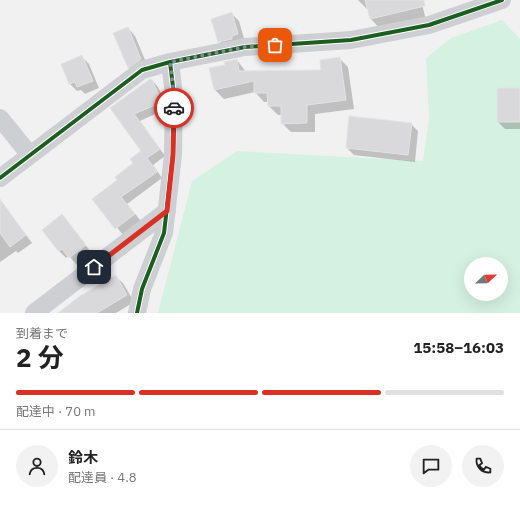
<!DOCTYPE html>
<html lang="ja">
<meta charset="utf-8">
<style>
:root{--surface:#fff;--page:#f2f2f2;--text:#222;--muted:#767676;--line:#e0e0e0;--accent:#d93025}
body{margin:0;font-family:"IBM Plex Sans","Noto Sans JP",sans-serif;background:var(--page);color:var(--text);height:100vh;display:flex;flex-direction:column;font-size:15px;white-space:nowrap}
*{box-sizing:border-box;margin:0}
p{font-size:13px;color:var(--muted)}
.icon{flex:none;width:22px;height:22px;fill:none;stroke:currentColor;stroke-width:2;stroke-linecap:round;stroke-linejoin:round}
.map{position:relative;height:313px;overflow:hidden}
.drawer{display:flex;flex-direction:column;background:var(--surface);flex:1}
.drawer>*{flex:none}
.needle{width:26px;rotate:68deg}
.controls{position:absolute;left:464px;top:257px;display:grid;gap:8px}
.controls a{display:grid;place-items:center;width:44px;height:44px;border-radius:50%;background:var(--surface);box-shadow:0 4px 16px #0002;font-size:20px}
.pin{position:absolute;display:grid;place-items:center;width:34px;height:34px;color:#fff;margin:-17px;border-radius:8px;box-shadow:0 2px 6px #0006}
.courier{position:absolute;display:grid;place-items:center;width:40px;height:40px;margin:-20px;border:3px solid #d93025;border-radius:50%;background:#fff;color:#222;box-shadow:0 1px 5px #0007}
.summary em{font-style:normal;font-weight:700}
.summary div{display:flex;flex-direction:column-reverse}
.summary{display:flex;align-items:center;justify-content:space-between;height:68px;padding:0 16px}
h1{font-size:26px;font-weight:700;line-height:30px}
.bar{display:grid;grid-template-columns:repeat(4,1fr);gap:6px 4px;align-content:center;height:48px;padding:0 16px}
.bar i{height:5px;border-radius:3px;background:var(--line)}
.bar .active{background:var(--accent)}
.bar p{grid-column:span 4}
.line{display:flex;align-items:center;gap:10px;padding:0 16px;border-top:1px solid var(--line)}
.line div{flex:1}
.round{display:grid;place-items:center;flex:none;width:42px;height:42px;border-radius:21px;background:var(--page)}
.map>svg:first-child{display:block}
.green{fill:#d5f1e2;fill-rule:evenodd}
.shadow{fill:#0003}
.building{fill:#d9d9db;stroke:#e3e3e4}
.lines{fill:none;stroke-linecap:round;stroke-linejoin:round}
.minor{stroke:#cdcfd2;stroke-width:18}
.cycleway-casing{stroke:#fff;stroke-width:6}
.cycleway{stroke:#1b5e20;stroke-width:4}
.done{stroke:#838a92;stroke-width:4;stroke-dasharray:0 7.2}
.route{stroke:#d93025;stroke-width:5}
</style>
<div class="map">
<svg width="520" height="313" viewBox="0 0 520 313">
<rect width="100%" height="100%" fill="#f2f1f1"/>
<path class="green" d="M 502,20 L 520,39 L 520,313 L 158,313 L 192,181 L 237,151 L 423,161 L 429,118 L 426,58 L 451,38 ZM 471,264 L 501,264 L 501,294 L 471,294 Z"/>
<path class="shadow" d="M 358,0 L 421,0 L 426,20 L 382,31 L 371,19 L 368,10 Z
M 231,13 L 239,21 L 245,42 L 226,49 L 219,41 Z
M 128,28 L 135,36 L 148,67 L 136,74 L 129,67 Z
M 82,57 L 89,64 L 99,88 L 85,94 L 81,90 L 77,91 L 70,84 Z
M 339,58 L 348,67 L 354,109 L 315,114 L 315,132 L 291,132 L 282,123 L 282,115 L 278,115 L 269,106 L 269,102 L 264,102 L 255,92 L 224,99 L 215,90 L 226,65 L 237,60 L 246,72 L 322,71 Z
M 152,80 L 158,87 L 168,108 L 140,121 L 165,156 L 153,165 L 162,178 L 127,204 L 141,221 L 123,235 L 94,199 L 119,180 L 134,164 L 143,151 L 111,108 Z
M 520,89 L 520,129 L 505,129 L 498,122 Z
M 411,124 L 418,131 L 415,162 L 354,155 L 347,148 Z
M 0,200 L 32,243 L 18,253 L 16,251 L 0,262 Z
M 62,216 L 92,253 L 77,265 L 69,256 L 66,258 L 59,251 L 43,230 Z
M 115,276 L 123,283 L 134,302 L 116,313 L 68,313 Z"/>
<path class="building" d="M 365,0 L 424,0 L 425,6 L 370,19 Z
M 232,12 L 238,34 L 232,36 L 232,39 L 218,42 L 211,19 Z
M 128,27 L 141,59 L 128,68 L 113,33 Z
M 82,55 L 93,81 L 77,87 L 75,82 L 69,84 L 61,64 Z
M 340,57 L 346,100 L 307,105 L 307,123 L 281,124 L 281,106 L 268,106 L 267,93 L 254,93 L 254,81 L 214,90 L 209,68 L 225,65 L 224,62 L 237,59 L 239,71 L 321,70 L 320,60 Z
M 150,79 L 152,80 L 162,102 L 134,114 L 160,149 L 147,158 L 157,172 L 121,197 L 135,214 L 115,229 L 92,199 L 117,180 L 115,177 L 133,163 L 130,159 L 141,151 L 110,108 Z
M 497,88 L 520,88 L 520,122 L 497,122 Z
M 349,116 L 412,123 L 408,155 L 346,148 Z
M 0,199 L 26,235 L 10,247 L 0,233 Z
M 62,214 L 86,245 L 69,258 L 62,249 L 58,251 L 42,230 Z
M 116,275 L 127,295 L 97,313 L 58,313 L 80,296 Z"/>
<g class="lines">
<path class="minor" d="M 0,118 L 30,155
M 0,178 L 142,70 L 170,62 L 245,47 L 351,40 L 429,25 L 502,0
M 34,313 L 167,211
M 137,313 L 142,289 L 164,233 L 173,155 L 174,95 L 170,62"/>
<g class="cycleway-casing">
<path id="cycleway" d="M 0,178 L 142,70 L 170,62 L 245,47 L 351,40 L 429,25 L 502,0
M 137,313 L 142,289 L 164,233 L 173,155 L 174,95 L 170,62"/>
</g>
<use href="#cycleway" class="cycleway"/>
</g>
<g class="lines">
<path class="done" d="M 174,108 L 174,95 L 170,62 L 245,47 L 275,45"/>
<path class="route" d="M 94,267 L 167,211 L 173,155 L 174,108"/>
</g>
</svg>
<div class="controls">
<a><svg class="needle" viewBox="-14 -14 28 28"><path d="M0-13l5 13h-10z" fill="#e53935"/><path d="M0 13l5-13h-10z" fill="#767676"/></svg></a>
</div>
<div class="pin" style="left:275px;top:45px;background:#ea580c"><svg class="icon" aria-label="bag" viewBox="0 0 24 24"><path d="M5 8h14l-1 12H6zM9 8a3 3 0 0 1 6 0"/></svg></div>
<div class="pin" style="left:94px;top:267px;background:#1f2937"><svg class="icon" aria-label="home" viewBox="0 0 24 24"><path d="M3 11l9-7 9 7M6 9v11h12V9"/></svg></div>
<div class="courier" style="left:174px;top:108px"><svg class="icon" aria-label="car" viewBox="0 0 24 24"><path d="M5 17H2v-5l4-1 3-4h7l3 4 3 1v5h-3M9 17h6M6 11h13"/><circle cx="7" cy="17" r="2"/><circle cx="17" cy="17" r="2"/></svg></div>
</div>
<section class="drawer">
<div class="summary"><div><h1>2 分</h1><p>到着まで</p></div><em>15:58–16:03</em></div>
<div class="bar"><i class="active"></i><i class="active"></i><i class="active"></i><i></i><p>配達中 · 70 m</p></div>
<div class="line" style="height:72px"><a class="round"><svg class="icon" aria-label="person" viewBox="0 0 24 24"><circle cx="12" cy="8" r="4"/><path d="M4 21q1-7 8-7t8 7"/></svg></a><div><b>鈴木</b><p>配達員 · 4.8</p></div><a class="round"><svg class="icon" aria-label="chat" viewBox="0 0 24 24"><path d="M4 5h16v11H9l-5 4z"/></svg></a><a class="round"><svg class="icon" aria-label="phone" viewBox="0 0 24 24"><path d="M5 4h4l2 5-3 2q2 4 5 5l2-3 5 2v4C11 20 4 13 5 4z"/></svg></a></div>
</section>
